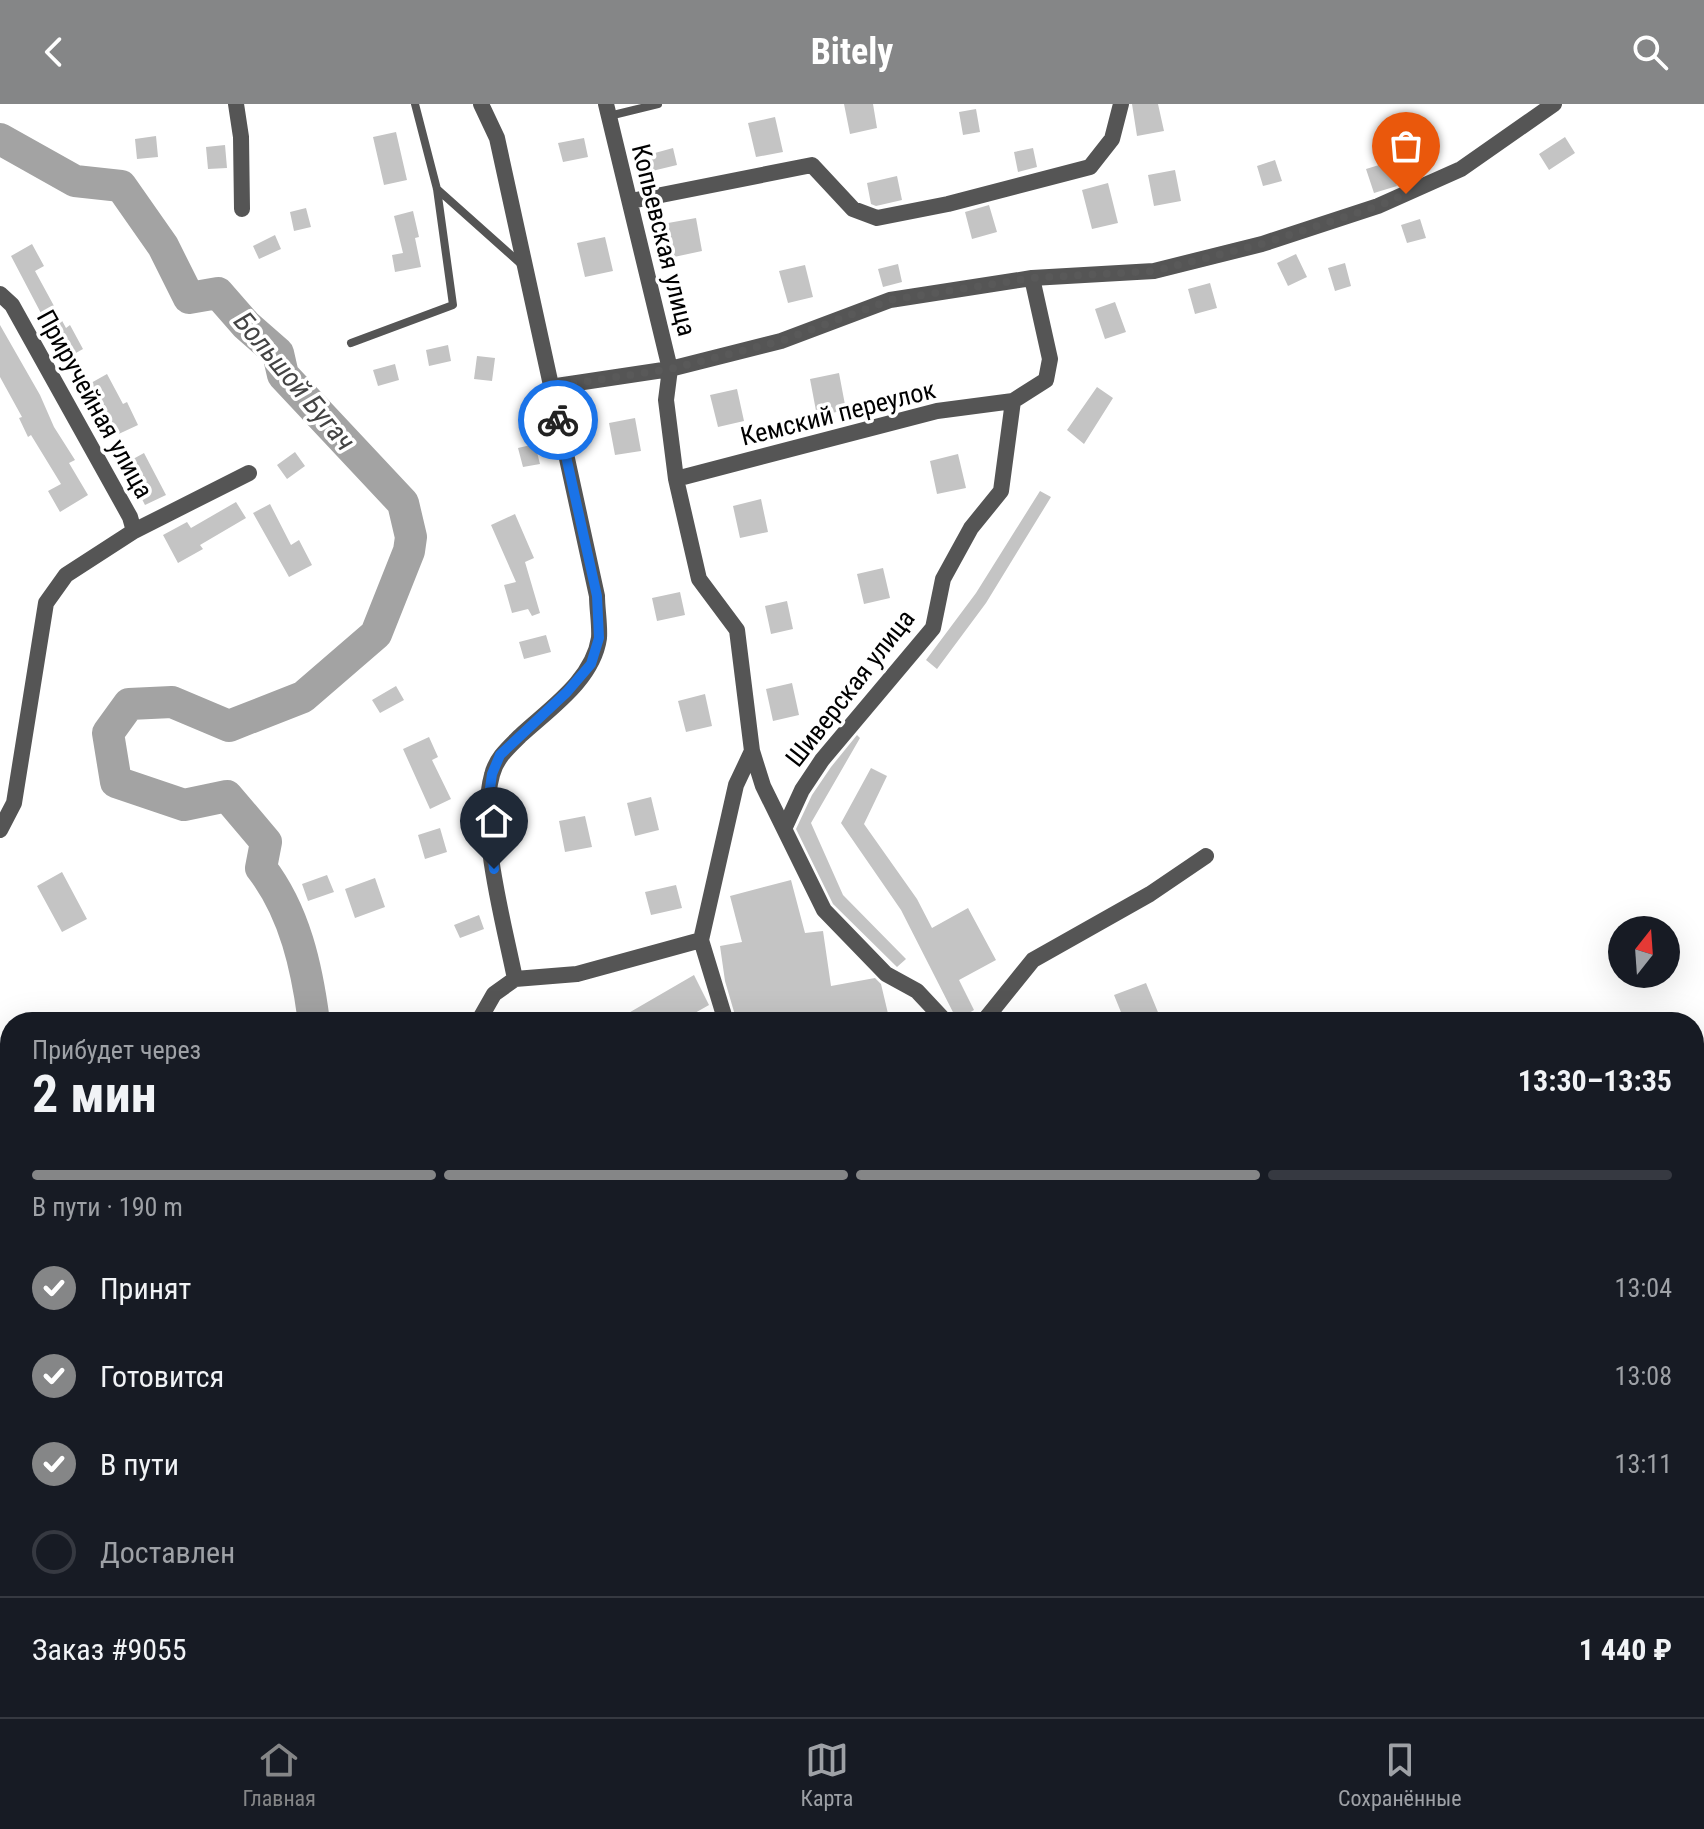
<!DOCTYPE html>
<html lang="ru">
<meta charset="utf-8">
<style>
:root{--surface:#171b24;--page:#20242c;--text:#f1f3f6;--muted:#9ea1a6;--line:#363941;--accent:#858687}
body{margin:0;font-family:"Roboto Condensed",sans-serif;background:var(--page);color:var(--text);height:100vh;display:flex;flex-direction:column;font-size:30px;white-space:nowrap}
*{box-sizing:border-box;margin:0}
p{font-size:26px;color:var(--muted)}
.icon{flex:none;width:44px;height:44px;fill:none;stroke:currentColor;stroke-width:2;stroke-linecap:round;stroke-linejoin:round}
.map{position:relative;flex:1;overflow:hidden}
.sheet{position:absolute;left:0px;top:908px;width:1704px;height:706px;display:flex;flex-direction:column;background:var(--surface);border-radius:32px 32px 0 0;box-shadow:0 8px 32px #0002}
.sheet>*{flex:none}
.needle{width:52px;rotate:17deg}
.buttons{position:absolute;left:1608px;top:812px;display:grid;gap:16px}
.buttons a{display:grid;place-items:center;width:72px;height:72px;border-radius:50%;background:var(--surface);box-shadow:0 8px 32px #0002;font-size:40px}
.pin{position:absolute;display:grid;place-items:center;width:68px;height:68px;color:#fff;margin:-82px -34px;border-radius:50% 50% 50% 0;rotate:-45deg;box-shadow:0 0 8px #0007}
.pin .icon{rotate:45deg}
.courier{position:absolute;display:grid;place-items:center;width:80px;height:80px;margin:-40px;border:6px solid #1a73e8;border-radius:50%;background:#fff;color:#222;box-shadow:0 2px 10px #0007}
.headline em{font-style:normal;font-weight:700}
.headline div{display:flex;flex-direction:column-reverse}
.headline{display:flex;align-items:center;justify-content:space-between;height:136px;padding:0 32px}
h1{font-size:52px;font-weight:700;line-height:60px}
.bar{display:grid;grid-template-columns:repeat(4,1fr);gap:12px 8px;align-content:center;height:96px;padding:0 32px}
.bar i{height:10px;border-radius:6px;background:var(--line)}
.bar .on{background:var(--accent)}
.bar p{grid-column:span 4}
.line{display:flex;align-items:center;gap:20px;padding:0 32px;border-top:2px solid var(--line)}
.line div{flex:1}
ol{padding:0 32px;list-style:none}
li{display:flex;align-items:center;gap:24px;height:88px}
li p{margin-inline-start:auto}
li .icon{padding:8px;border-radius:50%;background:var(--accent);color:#fff;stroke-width:4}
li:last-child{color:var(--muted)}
li i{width:44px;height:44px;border:4px solid var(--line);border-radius:50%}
header{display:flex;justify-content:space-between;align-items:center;height:104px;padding:0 32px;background:var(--accent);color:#fff;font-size:36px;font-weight:700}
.dock{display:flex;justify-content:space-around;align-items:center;height:112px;border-top:2px solid var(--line);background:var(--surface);font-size:22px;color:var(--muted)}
.dock a{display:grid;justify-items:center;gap:4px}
.dock .on{color:var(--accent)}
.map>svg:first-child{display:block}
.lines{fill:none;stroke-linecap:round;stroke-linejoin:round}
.river{stroke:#a3a3a3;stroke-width:32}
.building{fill:#c4c4c4}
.lane{stroke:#555;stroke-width:8}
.street{stroke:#555;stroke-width:16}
.done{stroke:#595959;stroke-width:8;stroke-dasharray:0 14.4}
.route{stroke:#1a73e8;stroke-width:10}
.labels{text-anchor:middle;stroke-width:7;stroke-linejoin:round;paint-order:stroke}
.street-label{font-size:26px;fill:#000;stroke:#fff}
.water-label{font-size:28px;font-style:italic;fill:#444;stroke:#fff}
</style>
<header><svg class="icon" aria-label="back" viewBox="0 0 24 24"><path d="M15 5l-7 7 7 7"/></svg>Bitely<svg class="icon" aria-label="search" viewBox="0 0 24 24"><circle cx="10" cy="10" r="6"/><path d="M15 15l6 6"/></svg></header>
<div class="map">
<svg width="1704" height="1613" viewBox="0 0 1704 1613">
<rect width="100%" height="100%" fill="#fff"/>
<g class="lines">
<path class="river" d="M 0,35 L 75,77 L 121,82 L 163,142 L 189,194 L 218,189 L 246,221 L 278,249 L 283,271 L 403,399 L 411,433 L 409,447 L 376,530 L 303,593 L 229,622 L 172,598 L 129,600 L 108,629 L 116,678 L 184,701 L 227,692 L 266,738 L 261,764 C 295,808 307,864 314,918
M 446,1613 L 450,1604"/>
</g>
<path class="building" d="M 844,0 L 873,0 L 877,24 L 850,30 Z
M 1132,0 L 1158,0 L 1164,27 L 1137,32 Z
M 976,5 L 980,28 L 963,31 L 959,8 Z
M 775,13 L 783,48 L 756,53 L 748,19 Z
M 396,28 L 407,76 L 384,81 L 373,33 Z
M 156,32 L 158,53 L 137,55 L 135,35 Z
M 1565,33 L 1575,49 L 1549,66 L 1539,50 Z
M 584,34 L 588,53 L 563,58 L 558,39 Z
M 225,41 L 227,64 L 208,65 L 206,43 Z
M 673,44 L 677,61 L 648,68 L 644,52 Z
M 1033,44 L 1037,63 L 1018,68 L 1014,48 Z
M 1275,56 L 1282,77 L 1263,82 L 1257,62 Z
M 1389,58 L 1397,82 L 1374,89 L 1366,65 Z
M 1175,66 L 1181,97 L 1154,102 L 1148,71 Z
M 897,72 L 902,96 L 876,102 L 871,100 L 867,79 Z
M 1108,79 L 1118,119 L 1092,125 L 1082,86 Z
M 989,101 L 997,128 L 972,135 L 965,108 Z
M 306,104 L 311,123 L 294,127 L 290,108 Z
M 413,107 L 419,133 L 415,134 L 421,163 L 395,168 L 392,151 L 403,149 L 394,112 Z
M 696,114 L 702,147 L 674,153 L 668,119 Z
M 1420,115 L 1426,134 L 1407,139 L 1401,121 Z
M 275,131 L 281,145 L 259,155 L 253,142 Z
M 605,133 L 613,167 L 585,173 L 577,139 Z
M 32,140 L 44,162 L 35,167 L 66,224 L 70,221 L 83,245 L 65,255 L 11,152 Z
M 1296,150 L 1307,173 L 1288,182 L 1277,159 Z
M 1345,159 L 1351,182 L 1335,187 L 1328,164 Z
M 898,160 L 902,178 L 883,183 L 878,165 Z
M 805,161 L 813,193 L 788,199 L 779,167 Z
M 1210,179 L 1217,204 L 1195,210 L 1188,185 Z
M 1115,198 L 1126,228 L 1105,235 L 1095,205 Z
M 0,221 L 40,291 L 54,323 L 75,356 L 69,359 L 88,391 L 60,408 L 48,387 L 61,380 L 31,331 L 28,333 L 19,314 L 22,313 L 0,273 Z
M 448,241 L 451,257 L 429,262 L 426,246 Z
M 477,252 L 495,254 L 492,277 L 474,275 Z
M 395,260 L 399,276 L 378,282 L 373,266 Z
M 839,269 L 846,306 L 817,312 L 810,275 Z
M 107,270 L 123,300 L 127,298 L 138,321 L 110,334 L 82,284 Z
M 1097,283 L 1113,294 L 1084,340 L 1067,326 Z
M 737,285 L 744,317 L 718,323 L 710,291 Z
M 635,314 L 641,347 L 615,351 L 609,319 Z
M 535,340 L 540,360 L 523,363 L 518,344 Z
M 295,348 L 305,362 L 287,375 L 277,361 Z
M 144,349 L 166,391 L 145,401 L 124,360 Z
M 958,350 L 966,384 L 937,390 L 930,357 Z
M 1040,387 L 1051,393 L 986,499 L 937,565 L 926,556 L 976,489 Z
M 761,395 L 768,428 L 740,434 L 733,402 Z
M 236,398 L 246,414 L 200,441 L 203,445 L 178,459 L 163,431 L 187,418 L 191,424 Z
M 270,400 L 291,441 L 299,436 L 312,461 L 289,473 L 253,409 Z
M 515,410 L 534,454 L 525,458 L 540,509 L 532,512 L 528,505 L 512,509 L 504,481 L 516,478 L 491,421 Z
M 883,464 L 890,494 L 864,500 L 857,470 Z
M 680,488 L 685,511 L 657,517 L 652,494 Z
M 787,497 L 793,525 L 771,530 L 765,502 Z
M 546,531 L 551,548 L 524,555 L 519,538 Z
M 792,579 L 799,611 L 773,617 L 766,585 Z
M 396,582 L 404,596 L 380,609 L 372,596 Z
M 705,590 L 712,622 L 686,628 L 678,597 Z
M 857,631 L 860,634 L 811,719 L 843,791 L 906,855 L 897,863 L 833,800 L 796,725 L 812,691 L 831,663 Z
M 429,633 L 438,653 L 432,656 L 451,695 L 430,705 L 403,645 Z
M 871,664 L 887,672 L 864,720 L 917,795 L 932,824 L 968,804 L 996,856 L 959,876 L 974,906 L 957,916 L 901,806 L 841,719 Z
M 651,693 L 659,726 L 635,732 L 627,699 Z
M 585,712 L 592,743 L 565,748 L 559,717 Z
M 440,724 L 447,748 L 425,755 L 418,731 Z
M 62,768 L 87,815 L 62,828 L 37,782 Z
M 327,771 L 334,788 L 308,797 L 302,780 Z
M 375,774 L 385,803 L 355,814 L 345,785 Z
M 791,776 L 805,829 L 823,827 L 831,882 L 875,874 L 881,880 L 890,918 L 737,918 L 725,877 L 720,842 L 742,838 L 730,792 Z
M 676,781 L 682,804 L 651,811 L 645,788 Z
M 479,811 L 484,825 L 460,834 L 454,821 Z
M 694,871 L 709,901 L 679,918 L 613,918 Z
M 1146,879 L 1162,918 L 1125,918 L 1114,891 Z"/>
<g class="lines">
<path class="lane" d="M 609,12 L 658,0
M 437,85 L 521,160
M 351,239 L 453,201 L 437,85 L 415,0
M 0,1231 L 10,1225
M 0,1587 L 10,1581
M 133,1604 L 138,1613
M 943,1604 L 945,1613
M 1094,1604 L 1103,1613
M 582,1613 L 586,1604
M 682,1613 L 694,1604"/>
<path class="street" d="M 236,0 L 241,33 L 242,105
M 631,97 L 812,61 L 853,105 L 877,114 L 948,100 L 1090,63 L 1112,35 L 1121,0
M 0,190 L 12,201 L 130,413 L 134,427 L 66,471 L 46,499 L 14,699 L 0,726
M 550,283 L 670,265 L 781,237 L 890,196 L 1032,174 L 1154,167 L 1262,140 L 1378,102 L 1461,65 L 1554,0
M 676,375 L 937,307 L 1013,297
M 134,427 L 249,369
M 752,647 L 763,682 L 824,806 L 886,870 L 917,887 L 946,918
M 785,723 L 802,686 L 822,656 L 933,524 L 943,475 L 971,424 L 1001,387 L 1013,297 L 1046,276 L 1050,255 L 1032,174
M 701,836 L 726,918
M 515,875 L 577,870 L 701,836 L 736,681 L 752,647 L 737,526 L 699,475 L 676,375 L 666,296 L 670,265 L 606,0
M 478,918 L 494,890 L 515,875 C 504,819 477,724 492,671 C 496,654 508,644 520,632 C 549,605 593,576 599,534 C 600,521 597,505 597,492 L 497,34 L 481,0
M 983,918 L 1033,856 L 1150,790 L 1206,752
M 561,1604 L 563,1613"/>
</g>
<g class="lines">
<path class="done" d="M 558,316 L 550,283 L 670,265 L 781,237 L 890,196 L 1032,174 L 1154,167 L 1262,140 L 1378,102 L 1406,90"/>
<path class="route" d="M 494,765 L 487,706 L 492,670 L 500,651 L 567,588 L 591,560 L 599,534 L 597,492 L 558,316"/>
</g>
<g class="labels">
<g class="street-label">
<text transform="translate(664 136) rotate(76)" y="9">Копьевская улица</text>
<text transform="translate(95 300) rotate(61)" y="9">Приручейная улица</text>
<text transform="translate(838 309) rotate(-14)" y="9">Кемский переулок</text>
<text transform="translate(850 584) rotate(-52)" y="9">Шиверская улица</text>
</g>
<g class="water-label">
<text transform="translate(295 277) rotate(50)" y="10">Большой Бугач</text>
</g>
</g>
</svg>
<div class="buttons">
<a><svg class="needle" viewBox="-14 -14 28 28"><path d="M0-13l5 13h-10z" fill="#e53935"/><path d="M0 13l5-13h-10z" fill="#9ea1a6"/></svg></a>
</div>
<div class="pin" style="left:1406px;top:90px;background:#ea580c"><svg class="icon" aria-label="bag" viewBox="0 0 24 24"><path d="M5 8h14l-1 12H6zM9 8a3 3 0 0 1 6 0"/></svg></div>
<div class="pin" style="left:494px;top:765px;background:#1f2937"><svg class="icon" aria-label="home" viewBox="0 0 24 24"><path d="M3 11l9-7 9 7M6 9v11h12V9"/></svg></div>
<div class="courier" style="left:558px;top:316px"><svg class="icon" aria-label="bike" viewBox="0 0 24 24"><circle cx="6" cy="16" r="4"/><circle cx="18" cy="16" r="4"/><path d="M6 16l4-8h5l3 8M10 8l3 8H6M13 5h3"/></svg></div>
<section class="sheet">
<div class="headline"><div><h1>2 мин</h1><p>Прибудет через</p></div><em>13:30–13:35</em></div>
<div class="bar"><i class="on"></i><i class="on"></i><i class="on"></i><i></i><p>В пути · 190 m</p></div>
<ol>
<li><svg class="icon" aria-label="check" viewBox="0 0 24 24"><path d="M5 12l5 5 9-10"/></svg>Принят<p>13:04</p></li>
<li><svg class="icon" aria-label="check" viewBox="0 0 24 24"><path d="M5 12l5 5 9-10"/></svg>Готовится<p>13:08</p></li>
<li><svg class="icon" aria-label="check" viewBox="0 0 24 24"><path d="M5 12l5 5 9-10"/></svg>В пути<p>13:11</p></li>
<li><i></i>Доставлен</li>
</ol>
<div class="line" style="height:104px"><div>Заказ #9055</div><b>1 440 ₽</b></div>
</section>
</div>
<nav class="dock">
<a class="on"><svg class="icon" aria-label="home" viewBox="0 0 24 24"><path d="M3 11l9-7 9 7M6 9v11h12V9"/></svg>Главная</a>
<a><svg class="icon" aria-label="map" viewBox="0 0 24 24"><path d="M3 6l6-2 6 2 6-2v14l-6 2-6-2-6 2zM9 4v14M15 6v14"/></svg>Карта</a>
<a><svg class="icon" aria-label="saved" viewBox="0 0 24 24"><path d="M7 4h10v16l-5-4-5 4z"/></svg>Сохранённые</a>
</nav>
